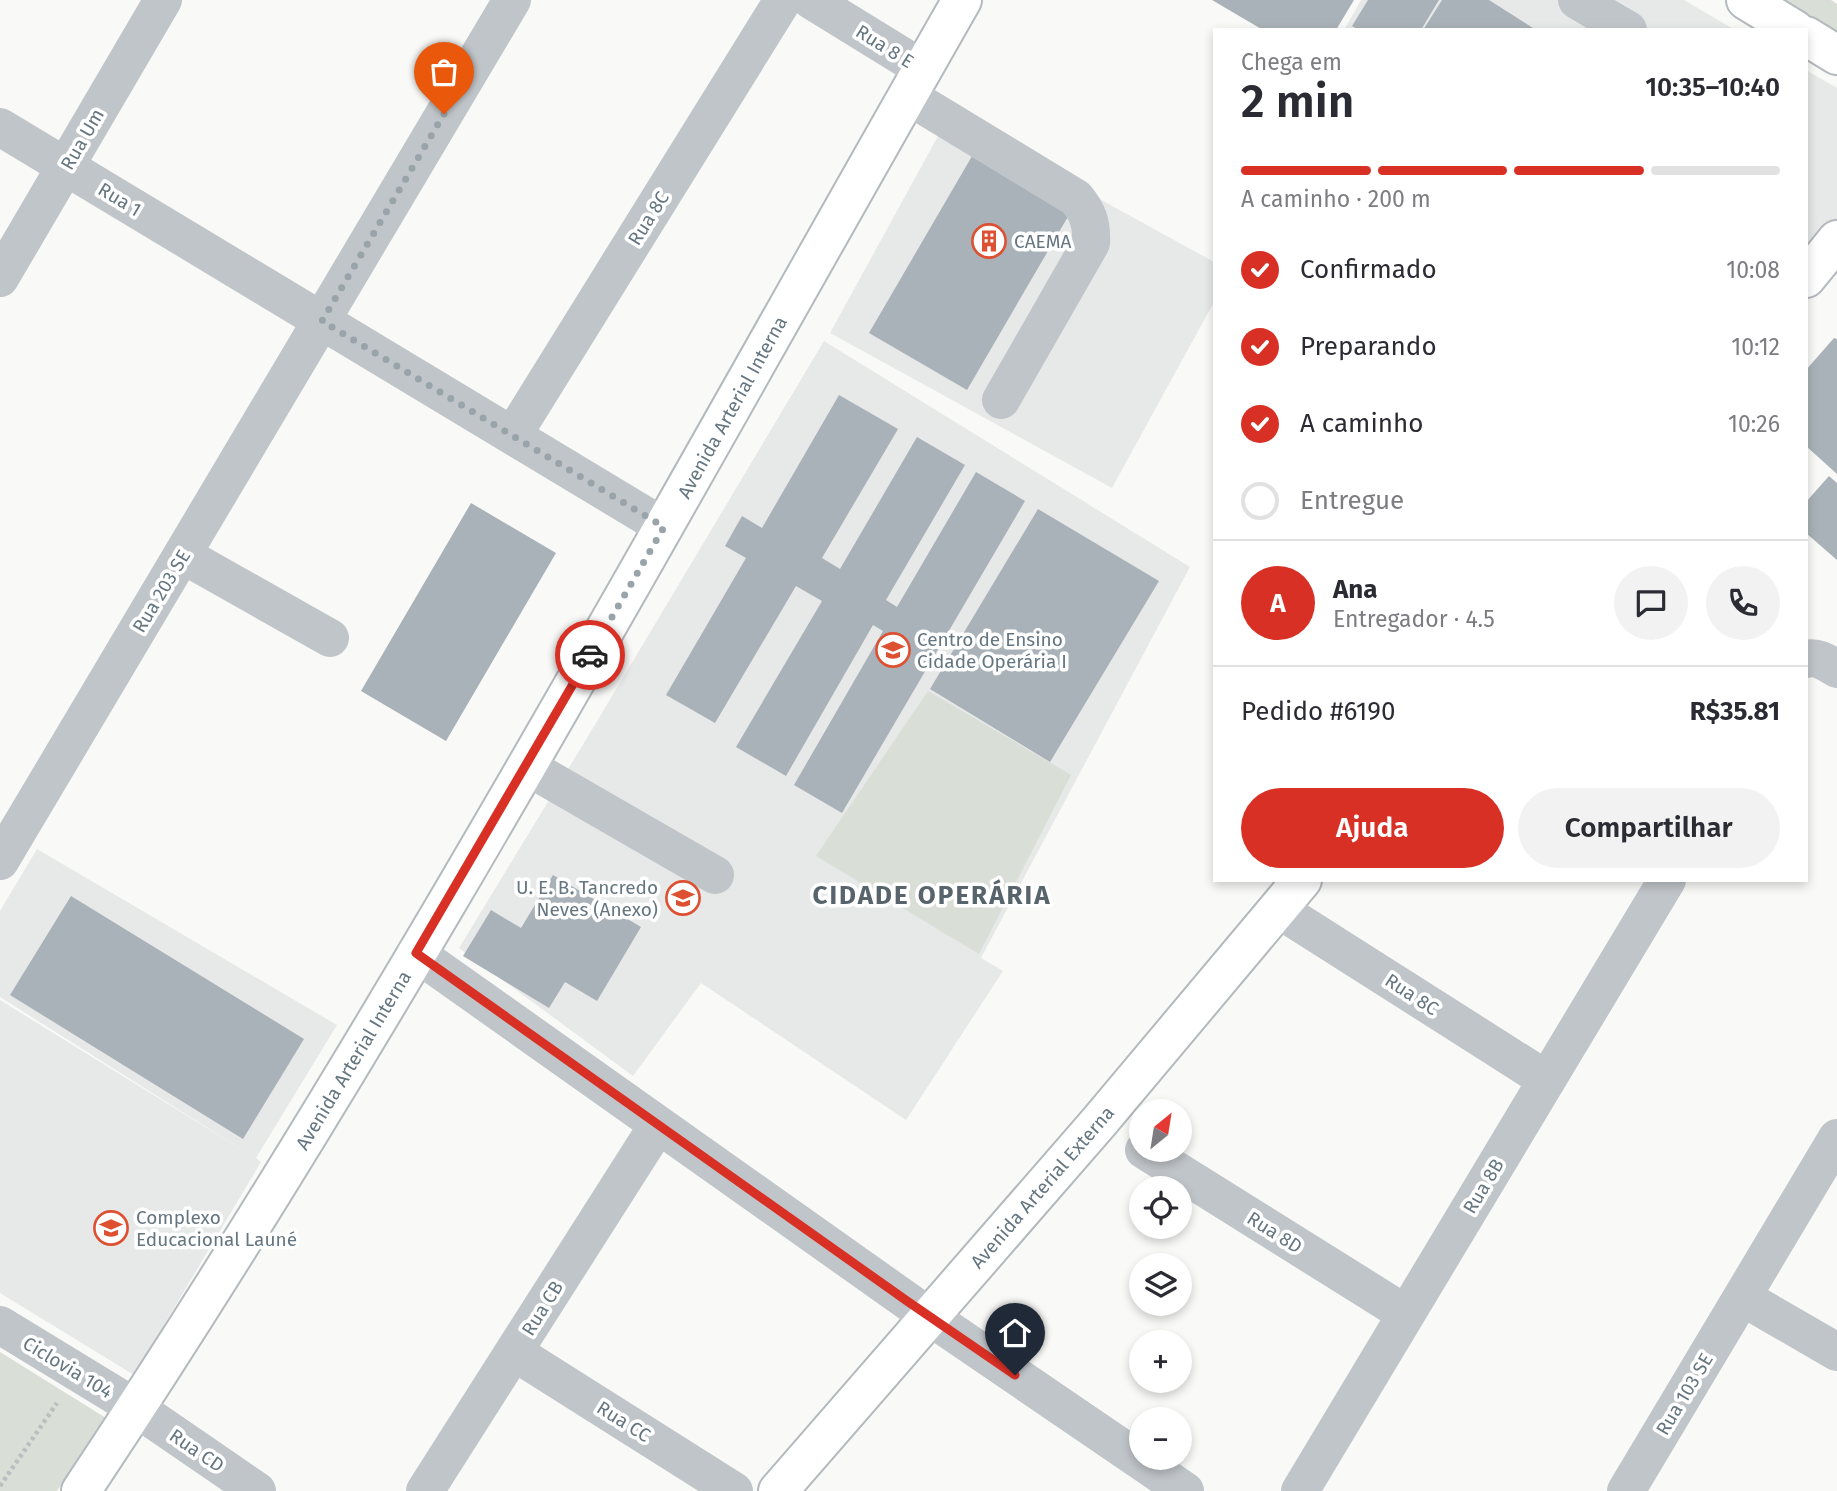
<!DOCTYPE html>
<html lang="pt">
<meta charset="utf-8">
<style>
:root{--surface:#fff;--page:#f2f2f3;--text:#2b2b33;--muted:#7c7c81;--line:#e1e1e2;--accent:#d93025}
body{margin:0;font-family:"Fira Sans",sans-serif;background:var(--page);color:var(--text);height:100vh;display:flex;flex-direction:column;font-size:26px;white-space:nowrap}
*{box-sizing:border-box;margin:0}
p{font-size:23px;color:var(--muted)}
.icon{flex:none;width:38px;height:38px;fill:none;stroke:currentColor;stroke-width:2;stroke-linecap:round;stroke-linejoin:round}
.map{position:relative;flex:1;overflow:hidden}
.sheet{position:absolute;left:1213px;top:28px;width:595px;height:854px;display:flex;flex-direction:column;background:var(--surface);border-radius:0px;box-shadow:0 4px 10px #0003}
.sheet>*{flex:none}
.needle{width:46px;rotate:30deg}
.buttons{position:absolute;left:1129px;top:1099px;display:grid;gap:14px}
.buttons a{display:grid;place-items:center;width:63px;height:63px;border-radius:50%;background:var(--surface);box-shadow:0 4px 10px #0003;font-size:35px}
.pin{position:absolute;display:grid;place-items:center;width:60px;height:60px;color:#fff;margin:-72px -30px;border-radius:50% 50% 50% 0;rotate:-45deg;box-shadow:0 0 7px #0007}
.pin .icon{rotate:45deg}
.courier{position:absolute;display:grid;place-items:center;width:70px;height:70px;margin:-35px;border:5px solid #d93025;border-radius:50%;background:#fff;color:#222;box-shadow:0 2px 9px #0007}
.headline em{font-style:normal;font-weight:600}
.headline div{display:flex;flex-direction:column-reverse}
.headline{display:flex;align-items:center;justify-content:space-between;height:119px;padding:0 28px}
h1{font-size:46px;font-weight:600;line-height:52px}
.bar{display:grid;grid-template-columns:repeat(4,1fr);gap:10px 7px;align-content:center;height:84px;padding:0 28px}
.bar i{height:9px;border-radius:5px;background:var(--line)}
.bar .current{background:var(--accent)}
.bar p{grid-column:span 4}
.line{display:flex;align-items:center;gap:18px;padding:0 28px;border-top:2px solid var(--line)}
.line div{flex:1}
.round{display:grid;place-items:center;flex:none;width:74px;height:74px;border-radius:37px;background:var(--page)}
ol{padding:0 28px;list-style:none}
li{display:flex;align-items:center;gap:21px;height:77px}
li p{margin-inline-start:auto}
li .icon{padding:7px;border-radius:50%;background:var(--accent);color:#fff;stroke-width:4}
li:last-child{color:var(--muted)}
li i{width:38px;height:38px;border:4px solid var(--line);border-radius:50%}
.cta{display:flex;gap:14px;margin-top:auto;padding:14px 28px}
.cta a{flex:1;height:80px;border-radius:42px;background:var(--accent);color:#fff;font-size:28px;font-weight:600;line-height:80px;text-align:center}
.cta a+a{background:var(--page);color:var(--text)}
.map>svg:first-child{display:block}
.built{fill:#e7e8e8}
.green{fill:#d9ded6}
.building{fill:#a9b2b8}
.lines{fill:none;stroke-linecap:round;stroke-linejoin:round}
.major-casing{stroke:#b4b9bd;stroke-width:42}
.path{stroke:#bbbec1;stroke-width:4.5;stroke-dasharray:3.5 3.5;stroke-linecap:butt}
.minor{stroke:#c0c5c9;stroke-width:38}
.major{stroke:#fff;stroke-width:38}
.done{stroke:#99a4aa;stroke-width:7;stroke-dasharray:0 12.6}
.route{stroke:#d93025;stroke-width:9}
.labels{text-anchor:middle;stroke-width:7;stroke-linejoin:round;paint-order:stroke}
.street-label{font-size:19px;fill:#657681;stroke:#fff}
.poi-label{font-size:19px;fill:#657681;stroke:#fff;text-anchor:start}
.district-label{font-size:26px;font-weight:bold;letter-spacing:2px;fill:#57646c;stroke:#fff}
</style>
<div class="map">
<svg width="1837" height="1491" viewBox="0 0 1837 1491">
<rect width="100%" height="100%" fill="#f9f9f7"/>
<path class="built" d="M 1361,0 L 1684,0 L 1735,30 L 1344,30 Z
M 1806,70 L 1837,88 L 1837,225 L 1806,260 Z
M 949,116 L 1214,262 L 1214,302 L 1112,488 L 830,333 Z
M 824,341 L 1190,567 L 981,958 L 1003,971 L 906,1120 L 701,983 L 633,1076 L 459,948 L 590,733 Z
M 37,849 L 337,1025 L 256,1158 L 261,1162 L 134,1375 L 0,1293 L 0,1000 L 249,1154 L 0,997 L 0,911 Z"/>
<path class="green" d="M 1783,0 L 1831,0 L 1837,4 L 1837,32 Z
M 928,691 L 1071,775 L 979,954 L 816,856 Z
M 0,1352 L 106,1418 L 57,1491 L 0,1491 Z"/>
<path class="building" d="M 1212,0 L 1354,0 L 1336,30 L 1263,30 Z
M 1368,0 L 1439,0 L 1421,30 L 1359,30 L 1352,26 Z
M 1442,0 L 1489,0 L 1536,30 L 1423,30 Z
M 975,151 L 1073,208 L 967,390 L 869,333 Z
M 1834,338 L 1837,339 L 1837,474 L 1806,446 L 1806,370 Z
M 839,395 L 898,429 L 822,558 L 840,569 L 917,437 L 965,465 L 886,600 L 897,607 L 976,472 L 1025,501 L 842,813 L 794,785 L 883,631 L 873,625 L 786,776 L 736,747 L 822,601 L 796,586 L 715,723 L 666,695 L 746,558 L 725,546 L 742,516 L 762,528 Z
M 1829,476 L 1837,483 L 1837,560 L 1806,533 L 1806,502 Z
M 471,503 L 556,553 L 446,741 L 361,691 Z
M 1038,509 L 1159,581 L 1050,762 L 930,689 Z
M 553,875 L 641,927 L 597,1001 L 565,982 L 549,1008 L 463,956 L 491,910 L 521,928 Z
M 71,896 L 304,1039 L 243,1139 L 10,995 Z"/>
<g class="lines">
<g class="major-casing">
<path id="major" d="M 1746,0 L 1795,30
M 1806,36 L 1837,55
M 1806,278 L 1837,240
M 81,1491 C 401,1010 676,501 962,0
M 778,1491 L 1099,1122 L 1302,880"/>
</g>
<path class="path" d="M 0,1486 L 57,1403"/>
<path class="minor" d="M 811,0 L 923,69
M 1577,0 L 1628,30
M 908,96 L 1076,198 C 1088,212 1092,224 1091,243 L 1001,400
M 0,127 L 664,527
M 0,278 L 163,0
M 513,435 L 783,0
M 183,555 L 330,638
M 1806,659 C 1818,656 1827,663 1837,669
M 526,766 L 715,875
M 0,861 L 512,0
M 1278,909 L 1547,1080
M 416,953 L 930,1317 L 1185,1491
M 1144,1150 L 1406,1314
M 1742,1297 L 1837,1352
M 0,1325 L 136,1408 L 257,1491
M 514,1352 L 734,1491
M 425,1491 L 658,1125
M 1300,1491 L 1667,880
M 1626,1491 L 1837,1138"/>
<use href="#major" class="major"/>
</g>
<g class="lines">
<path class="done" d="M 444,114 L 322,321 L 664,527 L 590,655"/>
<path class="route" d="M 590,655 L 416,953 L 907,1301 L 1015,1375"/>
</g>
<defs>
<g id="building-ring" transform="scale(1.75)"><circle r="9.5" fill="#fff" stroke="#de5032" stroke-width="1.5"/><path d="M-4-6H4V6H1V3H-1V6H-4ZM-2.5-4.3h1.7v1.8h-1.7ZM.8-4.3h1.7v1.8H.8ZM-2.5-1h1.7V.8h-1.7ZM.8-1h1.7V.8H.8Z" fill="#de5032"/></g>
<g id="school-ring" transform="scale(1.75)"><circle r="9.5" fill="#fff" stroke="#de5032" stroke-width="1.5"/><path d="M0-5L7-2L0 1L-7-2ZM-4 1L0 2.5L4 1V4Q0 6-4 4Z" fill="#de5032"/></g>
</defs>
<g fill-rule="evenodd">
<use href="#building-ring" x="989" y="241"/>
<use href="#school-ring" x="893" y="650"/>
<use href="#school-ring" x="683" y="898"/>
<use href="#school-ring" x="111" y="1228"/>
</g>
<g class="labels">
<g class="street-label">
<text transform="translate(885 46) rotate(32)" y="7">Rua 8 E</text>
<text transform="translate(82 139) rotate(-60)" y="7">Rua Um</text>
<text transform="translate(120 199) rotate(31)" y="7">Rua 1</text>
<text transform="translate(648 218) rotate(-58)" y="7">Rua 8C</text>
<text transform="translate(732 407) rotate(-61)" y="7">Avenida Arterial Interna</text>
<text transform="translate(161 591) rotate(-59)" y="7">Rua 203 SE</text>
<text transform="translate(1412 994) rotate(33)" y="7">Rua 8C</text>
<text transform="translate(353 1060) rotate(-59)" y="7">Avenida Arterial Interna</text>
<text transform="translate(1483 1186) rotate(-59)" y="7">Rua 8B</text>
<text transform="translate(1042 1187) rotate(-49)" y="7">Avenida Arterial Externa</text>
<text transform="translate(1275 1232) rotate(32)" y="7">Rua 8D</text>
<text transform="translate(542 1308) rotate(-58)" y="7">Rua CB</text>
<text transform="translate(68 1367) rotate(31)" y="7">Ciclovia 104</text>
<text transform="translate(1684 1394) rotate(-59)" y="7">Rua 103 SE</text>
<text transform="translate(624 1421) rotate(32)" y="7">Rua CC</text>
<text transform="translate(197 1450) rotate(34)" y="7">Rua CD</text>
</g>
<g class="poi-label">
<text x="1014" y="248">CAEMA</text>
<text x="917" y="646">Centro de Ensino<tspan x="917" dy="22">Cidade Operária I</tspan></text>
<text x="658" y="894" text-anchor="end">U. E. B. Tancredo<tspan x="658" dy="22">Neves (Anexo)</tspan></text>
<text x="136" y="1224">Complexo<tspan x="136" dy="22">Educacional Launé</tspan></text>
</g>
<g class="district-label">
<text x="932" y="904">CIDADE OPERÁRIA</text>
</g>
</g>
</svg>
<div class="buttons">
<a><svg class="needle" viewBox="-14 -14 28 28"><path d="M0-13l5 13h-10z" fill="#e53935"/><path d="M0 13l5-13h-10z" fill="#7c7c81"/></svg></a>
<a><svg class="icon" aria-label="locate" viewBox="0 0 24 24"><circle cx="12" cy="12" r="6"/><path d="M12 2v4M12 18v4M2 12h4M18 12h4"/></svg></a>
<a><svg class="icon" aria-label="layers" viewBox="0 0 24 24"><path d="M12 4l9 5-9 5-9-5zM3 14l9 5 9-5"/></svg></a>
<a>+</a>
<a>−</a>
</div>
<div class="pin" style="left:444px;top:114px;background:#ea580c"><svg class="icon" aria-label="bag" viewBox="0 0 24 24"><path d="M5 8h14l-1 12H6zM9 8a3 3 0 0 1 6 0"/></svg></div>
<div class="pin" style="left:1015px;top:1375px;background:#1f2937"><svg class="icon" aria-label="home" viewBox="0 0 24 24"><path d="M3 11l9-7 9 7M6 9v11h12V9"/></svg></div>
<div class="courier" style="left:590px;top:655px"><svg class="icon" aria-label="car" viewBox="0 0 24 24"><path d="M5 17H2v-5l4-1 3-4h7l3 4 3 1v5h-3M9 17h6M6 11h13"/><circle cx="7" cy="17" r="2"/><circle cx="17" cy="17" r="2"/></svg></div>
<section class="sheet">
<div class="headline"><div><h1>2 min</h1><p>Chega em</p></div><em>10:35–10:40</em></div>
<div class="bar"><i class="current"></i><i class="current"></i><i class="current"></i><i></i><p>A caminho · 200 m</p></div>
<ol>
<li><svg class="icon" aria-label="check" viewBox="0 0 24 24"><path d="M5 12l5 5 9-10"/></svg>Confirmado<p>10:08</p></li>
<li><svg class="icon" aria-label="check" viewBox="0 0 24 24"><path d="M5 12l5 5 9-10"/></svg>Preparando<p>10:12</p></li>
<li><svg class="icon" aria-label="check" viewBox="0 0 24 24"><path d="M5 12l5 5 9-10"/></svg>A caminho<p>10:26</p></li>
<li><i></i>Entregue</li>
</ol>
<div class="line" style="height:126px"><b class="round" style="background:var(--accent);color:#fff">A</b><div><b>Ana</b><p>Entregador · 4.5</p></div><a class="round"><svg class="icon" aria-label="chat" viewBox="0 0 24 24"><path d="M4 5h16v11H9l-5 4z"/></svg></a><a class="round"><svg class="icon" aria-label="phone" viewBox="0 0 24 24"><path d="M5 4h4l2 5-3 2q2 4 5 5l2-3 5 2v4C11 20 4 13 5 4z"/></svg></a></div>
<div class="line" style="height:91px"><div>Pedido #6190</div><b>R$35.81</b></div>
<div class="cta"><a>Ajuda</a><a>Compartilhar</a></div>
</section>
</div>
